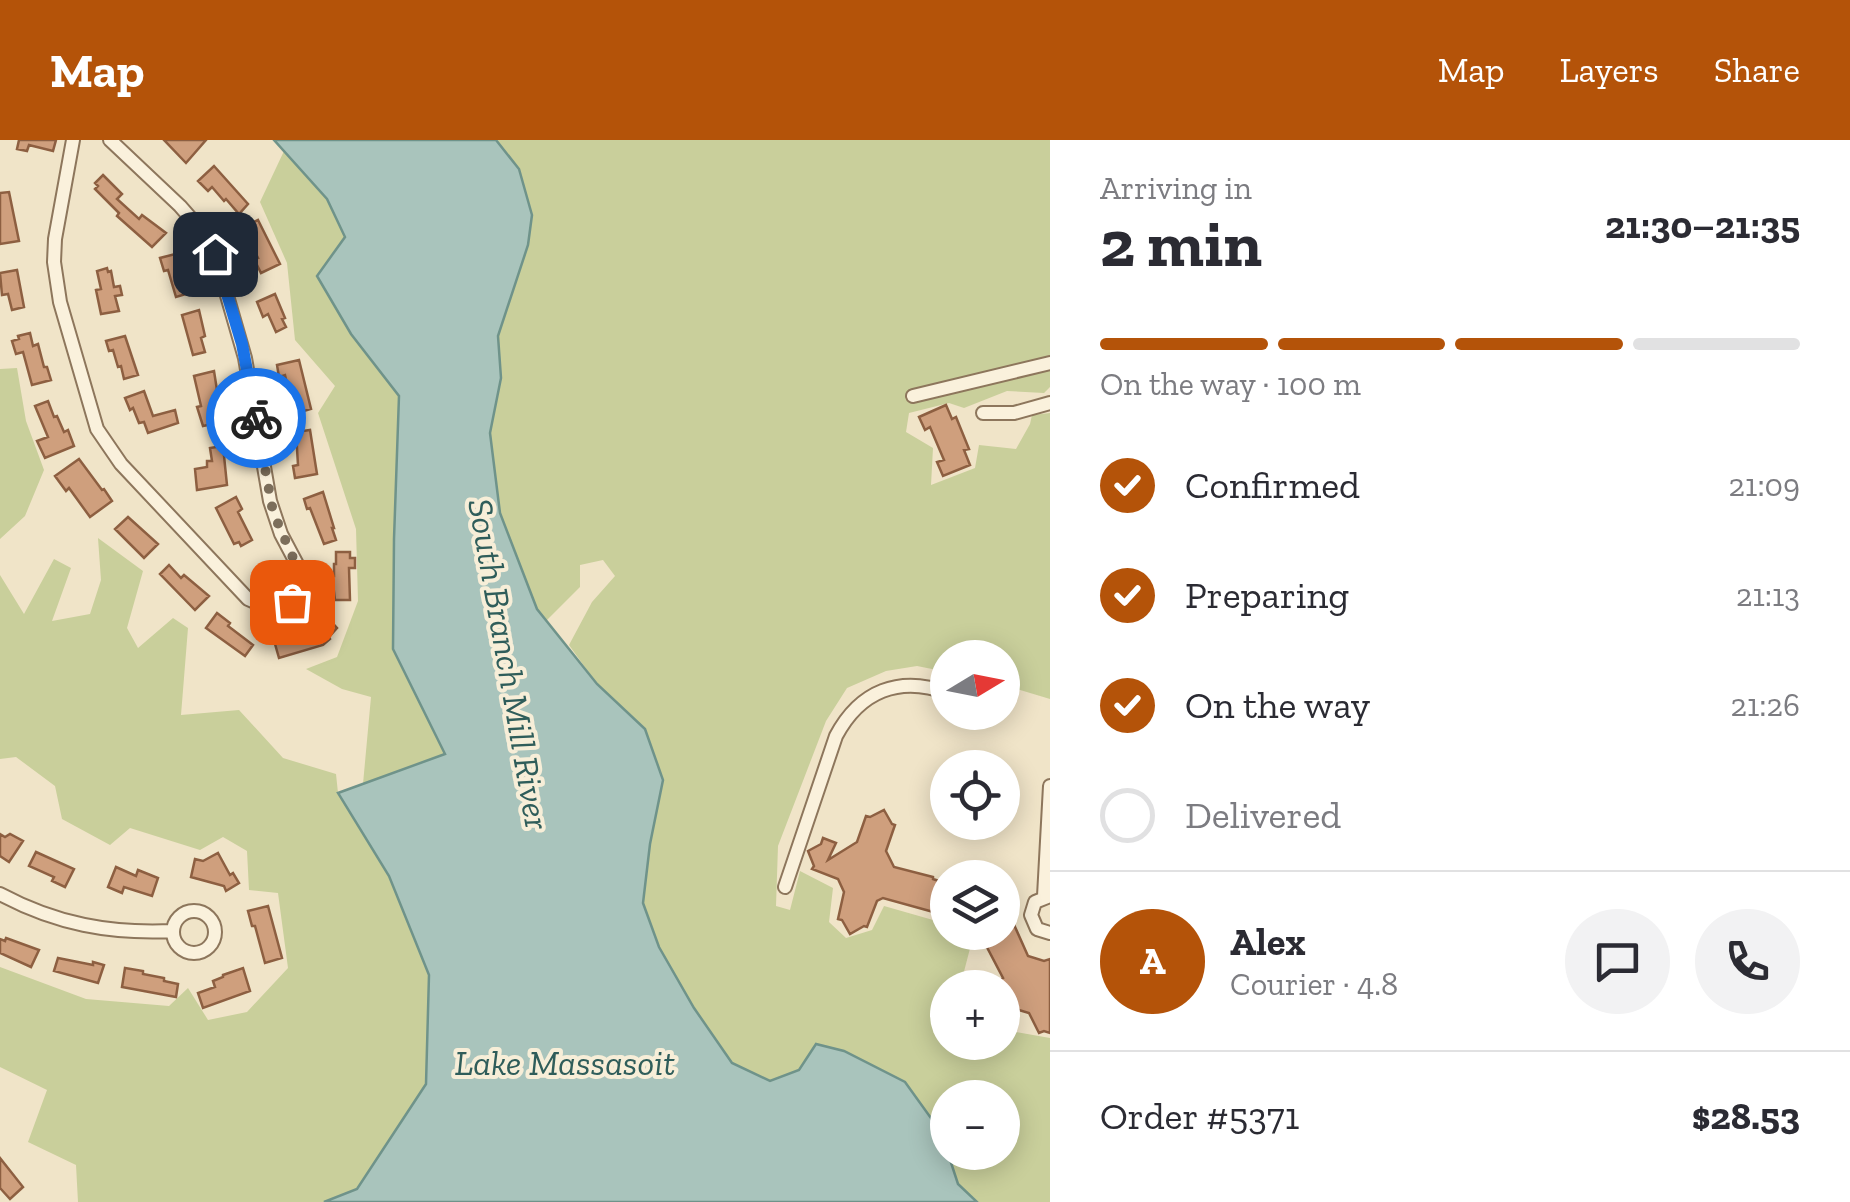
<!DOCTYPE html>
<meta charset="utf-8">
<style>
:root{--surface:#fff;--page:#f2f2f3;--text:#2b2b33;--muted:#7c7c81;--line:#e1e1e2;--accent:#b45309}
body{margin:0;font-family:"Zilla Slab",serif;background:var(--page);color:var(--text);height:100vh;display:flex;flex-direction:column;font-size:38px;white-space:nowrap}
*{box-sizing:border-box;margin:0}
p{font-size:32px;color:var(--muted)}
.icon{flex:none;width:55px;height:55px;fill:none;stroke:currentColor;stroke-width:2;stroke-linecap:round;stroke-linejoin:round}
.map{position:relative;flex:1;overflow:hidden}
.sheet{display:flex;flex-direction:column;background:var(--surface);width:800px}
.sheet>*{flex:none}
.needle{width:65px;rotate:80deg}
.buttons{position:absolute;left:930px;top:500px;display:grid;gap:20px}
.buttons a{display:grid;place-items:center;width:90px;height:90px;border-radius:50%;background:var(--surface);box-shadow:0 5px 25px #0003;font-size:50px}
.pin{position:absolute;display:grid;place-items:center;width:85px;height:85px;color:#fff;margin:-42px;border-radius:20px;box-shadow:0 5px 15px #0006}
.courier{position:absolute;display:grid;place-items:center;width:100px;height:100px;margin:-50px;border:8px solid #1a73e8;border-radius:50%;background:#fff;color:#222;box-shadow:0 2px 12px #0007}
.summary em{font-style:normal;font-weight:800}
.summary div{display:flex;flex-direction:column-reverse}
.summary{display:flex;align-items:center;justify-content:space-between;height:170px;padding:0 50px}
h1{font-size:65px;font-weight:800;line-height:75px}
.bar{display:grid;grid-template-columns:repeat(4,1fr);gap:15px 10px;align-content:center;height:120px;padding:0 50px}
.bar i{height:12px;border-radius:8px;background:var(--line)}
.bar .current{background:var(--accent)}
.bar p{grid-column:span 4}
.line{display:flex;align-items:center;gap:25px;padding:0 50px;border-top:2px solid var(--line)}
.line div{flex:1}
.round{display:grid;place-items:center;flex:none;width:105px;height:105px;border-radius:52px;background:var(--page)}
ol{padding:0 50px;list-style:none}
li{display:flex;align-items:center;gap:30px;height:110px}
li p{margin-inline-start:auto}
li .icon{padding:10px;border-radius:50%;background:var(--accent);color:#fff;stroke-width:4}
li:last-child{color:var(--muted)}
li i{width:55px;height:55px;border:5px solid var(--line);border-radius:50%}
header{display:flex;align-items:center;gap:60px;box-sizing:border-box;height:140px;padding:0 50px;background:var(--accent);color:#fff}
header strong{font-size:48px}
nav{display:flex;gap:55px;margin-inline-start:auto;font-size:35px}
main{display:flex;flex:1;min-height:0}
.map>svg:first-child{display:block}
.green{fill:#c9cf9b}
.water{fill:#a9c4bc;stroke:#6f938a;stroke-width:2.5}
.building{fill:#cf9f7d;stroke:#8d5f41;stroke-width:2.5}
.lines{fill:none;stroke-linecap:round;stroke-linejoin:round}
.minor-casing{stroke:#8d765c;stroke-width:16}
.minor{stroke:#faf1dc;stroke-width:12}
.done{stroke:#7c6e5b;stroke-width:10;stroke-dasharray:0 18}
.route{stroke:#1a73e8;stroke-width:12}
.labels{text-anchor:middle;stroke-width:8;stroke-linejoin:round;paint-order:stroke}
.water-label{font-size:35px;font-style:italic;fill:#2f5d5a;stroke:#f7eed8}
</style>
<header>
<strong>Map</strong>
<nav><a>Map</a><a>Layers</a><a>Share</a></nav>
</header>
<main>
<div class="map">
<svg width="1050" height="1062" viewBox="0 0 1050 1062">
<rect width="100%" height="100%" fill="#f0e4c8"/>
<path class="green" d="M 496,0 L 1050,0 L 1050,247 L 1044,253 L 1007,251 L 964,268 L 949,263 L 909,273 L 906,292 L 933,308 L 931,345 L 975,328 L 979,305 L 1016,309 L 1030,284 L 1032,275 L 1050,273 L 1050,559 L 1003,545 L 1002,518 L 948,518 L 947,532 L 917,526 L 886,531 L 847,548 L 826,581 L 778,706 L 776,766 L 790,770 L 800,731 L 833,748 L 829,782 L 846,798 L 872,790 L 884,766 L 947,784 L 948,792 L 974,793 L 960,847 L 948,848 L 948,902 L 1002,902 L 1003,896 L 1016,892 L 1050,898 L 1050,1062 L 977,1062 L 958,1044 L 948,1013 L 1002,1012 L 1002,958 L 948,958 L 947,1011 L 941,992 L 799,930 L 770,941 L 732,923 L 694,868 L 659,807 L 643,763 L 650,704 L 645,589 L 597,544 L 569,505 L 592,462 L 615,436 L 603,420 L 580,425 L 580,447 L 546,481 L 537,469 L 500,373 L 490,293 L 501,238 L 498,196 L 528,105 L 519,29 Z
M 284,11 L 327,59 L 345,97 L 317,136 L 351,194 L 399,256 L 394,399 L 393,509 L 445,615 L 363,644 L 371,557 L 342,549 L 306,529 L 337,517 L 358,461 L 356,389 L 318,273 L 335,246 L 295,200 L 287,123 L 260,62 Z
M 17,228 L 26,281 L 44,330 L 25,376 L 0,399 L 0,229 Z
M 98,398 L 143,431 L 127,488 L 138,508 L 173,478 L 188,488 L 181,575 L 239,570 L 283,618 L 336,634 L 338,653 L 389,736 L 429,835 L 426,944 L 357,1049 L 324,1062 L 78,1062 L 76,1025 L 28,1002 L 47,950 L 0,927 L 0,827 L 86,859 L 169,866 L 188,848 L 208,880 L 247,872 L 288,828 L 278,753 L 249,750 L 247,711 L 223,697 L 200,710 L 130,688 L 110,705 L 62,679 L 55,646 L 16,617 L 0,619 L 0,435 L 24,474 L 54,419 L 71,428 L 52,481 L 90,474 L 101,440 Z"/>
<path class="water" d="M 274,0 L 496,0 L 519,29 L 532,75 L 528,105 L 498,196 L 501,238 L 490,293 L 500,373 L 537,469 L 597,544 L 645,589 L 663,640 L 650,704 L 643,763 L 659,807 L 694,868 L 732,923 L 770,941 L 799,930 L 816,904 L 844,911 L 905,942 L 941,992 L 958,1044 L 977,1062 L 324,1062 L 357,1049 L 426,944 L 429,835 L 389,736 L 338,653 L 445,614 L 393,509 L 394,399 L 399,256 L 351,194 L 317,136 L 345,97 L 327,59 Z"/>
<path class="building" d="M 19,0 L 56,0 L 53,11 L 29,5 L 27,11 L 17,9 Z
M 164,0 L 206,0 L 186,23 Z
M 214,26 L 248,64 L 239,74 L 226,59 L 224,61 L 212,47 L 208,51 L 198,41 Z
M 103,35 L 122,54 L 117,59 L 139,79 L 142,75 L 166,93 L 152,107 L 117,76 L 119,73 L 95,49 L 98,46 L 95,43 Z
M 9,52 L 19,101 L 0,104 L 0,53 Z
M 258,80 L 280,124 L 261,133 L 254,119 L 258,118 L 249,100 L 246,102 L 239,89 Z
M 179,113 L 186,137 L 189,136 L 193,152 L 176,157 L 168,130 L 164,131 L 160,118 Z
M 107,128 L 108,132 L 111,131 L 114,147 L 120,146 L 122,155 L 115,156 L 119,171 L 101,174 L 96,150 L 101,149 L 97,131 Z
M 17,130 L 24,167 L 12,170 L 8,154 L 2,155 L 0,133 Z
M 275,154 L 285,178 L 282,179 L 286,187 L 276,192 L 268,174 L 263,177 L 257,162 Z
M 199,170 L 205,196 L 201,198 L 205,212 L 193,215 L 182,175 Z
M 30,193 L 33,206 L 38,204 L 44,227 L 47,227 L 51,240 L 32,245 L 23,212 L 16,214 L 12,201 L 19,199 L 18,196 Z
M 125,196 L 138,235 L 124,239 L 121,226 L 118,227 L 113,210 L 109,211 L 106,201 Z
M 299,220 L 311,269 L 297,273 L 293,256 L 290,257 L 285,235 L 279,237 L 277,225 Z
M 214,231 L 219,263 L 213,265 L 217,283 L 203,286 L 197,267 L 201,266 L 194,236 Z
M 144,251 L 153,276 L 175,270 L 178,283 L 148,293 L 144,282 L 139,283 L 133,268 L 130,270 L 125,258 Z
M 48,261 L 54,277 L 57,276 L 64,292 L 68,290 L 74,306 L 45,318 L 37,301 L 48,297 L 35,266 Z
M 946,265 L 952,279 L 956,277 L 969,309 L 964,310 L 970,325 L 943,336 L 937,322 L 944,320 L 930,287 L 925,290 L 919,277 Z
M 310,290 L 317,334 L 295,338 L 293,326 L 298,325 L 296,292 Z
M 223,306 L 227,345 L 197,350 L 195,329 L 207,327 L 207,321 L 212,321 L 210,308 Z
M 79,319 L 102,350 L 104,349 L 112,361 L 90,377 L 69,348 L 66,351 L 55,336 Z
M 323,352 L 334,388 L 332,388 L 336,400 L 324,404 L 310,368 L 307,369 L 304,359 Z
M 236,357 L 242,369 L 238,372 L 252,400 L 241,406 L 239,402 L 234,404 L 216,368 Z
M 128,377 L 158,404 L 144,418 L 115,389 Z
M 336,412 L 350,412 L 350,418 L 355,418 L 355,428 L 349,428 L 350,460 L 335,460 L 332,436 L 334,436 L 334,424 L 336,424 Z
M 169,425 L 181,438 L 184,435 L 209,456 L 195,470 L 160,434 Z
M 217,473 L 230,483 L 228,486 L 253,505 L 245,516 L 206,488 Z
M 328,478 L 337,488 L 329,497 L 330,499 L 323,505 L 279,518 L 273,497 L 317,487 Z
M 884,670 L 892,684 L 895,685 L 886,711 L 894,727 L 933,737 L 933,739 L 948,744 L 948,776 L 883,758 L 877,761 L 867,787 L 864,786 L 850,794 L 842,780 L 838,779 L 844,752 L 838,739 L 812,729 L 814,726 L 808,711 L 821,704 L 823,698 L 836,703 L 828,720 L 857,702 L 866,676 L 870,677 Z
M 0,694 L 5,697 L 10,694 L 23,701 L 9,722 L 0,716 Z
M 36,712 L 74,729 L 65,747 L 52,741 L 54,737 L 29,726 Z
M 218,713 L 230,735 L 233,733 L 239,743 L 226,751 L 224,746 L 191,737 L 195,719 L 203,721 Z
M 116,727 L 136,736 L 138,730 L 158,738 L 152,756 L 124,747 L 122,753 L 108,747 Z
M 268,766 L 282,818 L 265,823 L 255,786 L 252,786 L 248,771 Z
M 1011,778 L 1028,816 L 1044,821 L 1050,819 L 1050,893 L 1044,891 L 1039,893 L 1029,873 L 1012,868 L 1002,873 L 1002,848 L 981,848 L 1003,838 L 979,792 L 1002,792 L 1002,781 Z
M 6,798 L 39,810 L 31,827 L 0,813 L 0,799 L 5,801 Z
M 58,818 L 93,825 L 93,822 L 104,825 L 98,843 L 54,831 Z
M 125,828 L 143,831 L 143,834 L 164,838 L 164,841 L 178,844 L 176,857 L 122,847 Z
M 243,828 L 250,851 L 203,868 L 198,853 L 215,847 L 213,841 L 223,837 L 223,835 Z
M 0,1018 L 23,1047 L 10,1059 L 0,1048 Z"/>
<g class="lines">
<g class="minor-casing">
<path id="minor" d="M 73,0 L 55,99 L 54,122 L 60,162 L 97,289 L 121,324 L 248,459 L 264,466 L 288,466 L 300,454 L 301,442 L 299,428 L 281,394 L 270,361 L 245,218 L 215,114 L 201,90 L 180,66 L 110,0
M 913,256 L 1050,223
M 983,273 L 1014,273 L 1050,263
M 785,747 L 836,596 C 860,551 899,535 948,553
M 0,754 C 56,784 110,794 173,791
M 1044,756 L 1050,646
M 1050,756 L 1035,762 L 1031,775 L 1037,789 L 1050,793
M173 792a21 21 0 1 1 42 0a21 21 0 1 1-42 0Z"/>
</g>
<use href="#minor" class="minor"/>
</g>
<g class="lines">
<path class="done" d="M 256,278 L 273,372 L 301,436 L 301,448 L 292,462"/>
<path class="route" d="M 215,114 L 242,204 L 256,278"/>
</g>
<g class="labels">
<g class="water-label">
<text transform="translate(509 524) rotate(80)" y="12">South Branch Mill River</text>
<text x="565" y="935">Lake Massasoit</text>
</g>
</g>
</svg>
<div class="buttons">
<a><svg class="needle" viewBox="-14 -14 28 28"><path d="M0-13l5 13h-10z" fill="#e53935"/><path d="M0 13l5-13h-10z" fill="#7c7c81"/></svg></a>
<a><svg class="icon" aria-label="locate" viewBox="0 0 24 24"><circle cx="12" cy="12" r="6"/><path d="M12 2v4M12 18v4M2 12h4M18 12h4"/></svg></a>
<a><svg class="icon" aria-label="layers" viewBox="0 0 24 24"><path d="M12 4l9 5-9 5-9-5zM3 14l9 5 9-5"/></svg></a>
<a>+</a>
<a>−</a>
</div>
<div class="pin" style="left:292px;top:462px;background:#ea580c"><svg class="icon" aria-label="bag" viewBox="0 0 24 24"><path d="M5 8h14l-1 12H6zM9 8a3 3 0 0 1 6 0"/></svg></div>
<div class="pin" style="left:215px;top:114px;background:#1f2937"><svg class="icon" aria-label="home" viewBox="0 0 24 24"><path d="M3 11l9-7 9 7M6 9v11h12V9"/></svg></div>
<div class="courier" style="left:256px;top:278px"><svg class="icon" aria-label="bike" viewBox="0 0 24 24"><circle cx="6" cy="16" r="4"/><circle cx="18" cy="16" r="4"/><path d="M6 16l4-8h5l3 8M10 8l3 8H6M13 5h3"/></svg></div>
</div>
<section class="sheet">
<div class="summary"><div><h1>2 min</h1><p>Arriving in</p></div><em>21:30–21:35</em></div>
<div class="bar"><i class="current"></i><i class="current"></i><i class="current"></i><i></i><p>On the way · 100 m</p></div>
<ol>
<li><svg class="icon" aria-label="check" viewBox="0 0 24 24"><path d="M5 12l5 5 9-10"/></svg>Confirmed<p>21:09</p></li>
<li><svg class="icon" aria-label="check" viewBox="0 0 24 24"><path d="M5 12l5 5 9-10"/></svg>Preparing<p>21:13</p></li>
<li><svg class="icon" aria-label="check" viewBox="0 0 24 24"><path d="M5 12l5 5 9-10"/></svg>On the way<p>21:26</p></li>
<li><i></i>Delivered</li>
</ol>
<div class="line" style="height:180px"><b class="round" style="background:var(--accent);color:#fff">A</b><div><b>Alex</b><p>Courier · 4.8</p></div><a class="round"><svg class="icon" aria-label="chat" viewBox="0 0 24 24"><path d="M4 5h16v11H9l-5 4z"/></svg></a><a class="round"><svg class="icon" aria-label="phone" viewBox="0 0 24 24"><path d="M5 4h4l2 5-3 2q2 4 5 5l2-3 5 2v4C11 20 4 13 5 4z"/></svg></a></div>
<div class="line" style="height:130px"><div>Order #5371</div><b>$28.53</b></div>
</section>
</main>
